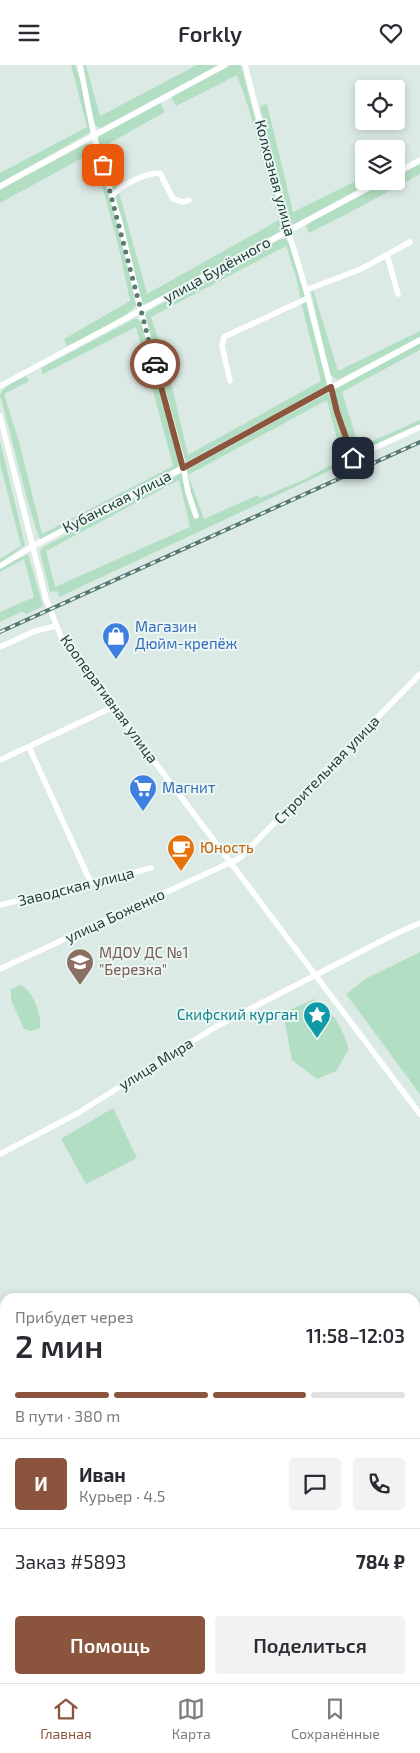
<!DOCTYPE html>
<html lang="ru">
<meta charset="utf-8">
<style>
:root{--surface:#fff;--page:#f2f2f3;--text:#2b2b33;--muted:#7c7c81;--line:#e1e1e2;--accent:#8a553c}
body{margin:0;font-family:"Exo 2",sans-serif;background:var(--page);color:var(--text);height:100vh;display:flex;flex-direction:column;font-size:19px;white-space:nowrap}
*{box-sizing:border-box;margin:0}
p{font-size:16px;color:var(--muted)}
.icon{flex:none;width:28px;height:28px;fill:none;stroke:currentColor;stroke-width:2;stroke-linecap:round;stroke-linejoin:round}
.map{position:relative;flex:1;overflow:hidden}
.panel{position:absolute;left:0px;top:1228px;width:420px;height:391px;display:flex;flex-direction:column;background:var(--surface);border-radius:15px 15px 0 0;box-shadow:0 2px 8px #0003}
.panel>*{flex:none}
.fabs{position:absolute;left:355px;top:15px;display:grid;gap:10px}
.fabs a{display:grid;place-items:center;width:50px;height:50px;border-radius:5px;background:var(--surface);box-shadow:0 2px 8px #0003;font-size:25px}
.pin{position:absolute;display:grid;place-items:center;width:42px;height:42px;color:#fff;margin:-21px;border-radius:10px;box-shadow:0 2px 8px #0006}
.courier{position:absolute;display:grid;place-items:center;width:50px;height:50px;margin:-25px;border:4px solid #8a553c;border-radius:50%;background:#fff;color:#222;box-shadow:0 1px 6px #0007}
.headline em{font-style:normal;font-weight:600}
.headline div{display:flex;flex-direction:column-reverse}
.headline{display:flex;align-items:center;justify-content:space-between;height:85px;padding:0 15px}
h1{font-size:32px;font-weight:600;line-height:38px}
.bar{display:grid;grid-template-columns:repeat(4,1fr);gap:8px 5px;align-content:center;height:60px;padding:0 15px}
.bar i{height:6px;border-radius:4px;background:var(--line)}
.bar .active{background:var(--accent)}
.bar p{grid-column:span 4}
.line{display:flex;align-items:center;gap:12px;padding:0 15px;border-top:1px solid var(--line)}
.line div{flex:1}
.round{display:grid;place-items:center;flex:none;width:52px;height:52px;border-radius:5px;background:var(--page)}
.action{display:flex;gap:10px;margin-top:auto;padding:10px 15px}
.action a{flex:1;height:58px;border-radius:5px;background:var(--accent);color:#fff;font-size:20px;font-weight:600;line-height:58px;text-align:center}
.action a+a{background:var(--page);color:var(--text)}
header{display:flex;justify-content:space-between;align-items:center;height:65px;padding:0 15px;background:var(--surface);font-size:22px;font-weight:600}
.tabs{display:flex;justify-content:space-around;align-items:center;height:70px;border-top:1px solid var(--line);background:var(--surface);font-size:14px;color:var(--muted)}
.tabs a{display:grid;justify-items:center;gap:2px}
.tabs .active{color:var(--accent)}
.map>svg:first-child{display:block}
.green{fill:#b2dec3;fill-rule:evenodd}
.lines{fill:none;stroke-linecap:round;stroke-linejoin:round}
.minor{stroke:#fff;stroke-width:5.5}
.rail-casing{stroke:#577772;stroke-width:4}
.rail{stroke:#ecf7f3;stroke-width:2;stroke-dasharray:5.5;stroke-linecap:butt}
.done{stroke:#607873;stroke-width:5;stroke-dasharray:0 9}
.route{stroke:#8a553c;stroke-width:6}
.labels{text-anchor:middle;stroke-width:4;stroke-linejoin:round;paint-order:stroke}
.street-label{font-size:15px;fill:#1d3a36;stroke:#ecf7f3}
.shop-label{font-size:15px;fill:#366cbe;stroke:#ecf7f3;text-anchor:start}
.food-label{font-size:15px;fill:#c56008;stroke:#ecf7f3;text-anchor:start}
.education-label{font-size:15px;fill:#785e54;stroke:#ecf7f3;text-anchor:start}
.culture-label{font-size:15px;fill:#0d838f;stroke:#ecf7f3;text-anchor:end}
</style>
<header><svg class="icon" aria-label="menu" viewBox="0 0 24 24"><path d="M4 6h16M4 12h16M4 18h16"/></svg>Forkly<svg class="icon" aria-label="heart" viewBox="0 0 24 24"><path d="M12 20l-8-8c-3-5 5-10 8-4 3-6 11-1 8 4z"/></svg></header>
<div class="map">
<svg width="420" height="1618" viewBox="0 0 420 1618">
<rect width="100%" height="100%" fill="#dceae5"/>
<path class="green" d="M 71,0 L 75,0 L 82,20 L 91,67 L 0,118 L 0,108 L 87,62 Z
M 83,0 L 86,0 L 100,51 L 197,0 L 218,0 L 101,63 L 97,62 L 93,57 Z
M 230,0 L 240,0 L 242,4 L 284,164 L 153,236 L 143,239 L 98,75 L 99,71 L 160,37 L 165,47 L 106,80 L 147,229 L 279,155 L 249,44 L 237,10 L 176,41 L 171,31 Z
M 267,39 L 293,147 L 364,112 L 364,116 L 374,116 L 292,160 L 290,160 L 260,42 Z
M 85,79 L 90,79 L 97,85 L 125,187 L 136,240 C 129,252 81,274 67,281 L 64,274 L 130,236 L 120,187 L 93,87 L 0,138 L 0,125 Z
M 420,99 L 420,109 L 347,149 L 309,168 L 306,161 L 311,157 L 388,116 L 396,116 L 396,112 Z
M 281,174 L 286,174 L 289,179 L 305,229 L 328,316 L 327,321 L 186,397 L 184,395 L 144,252 L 147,247 L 159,240 ZM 286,181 L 296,212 L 302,241 L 321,316 L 188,390 L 168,305 L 151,252 Z
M 313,225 L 338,306 L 420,266 L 420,272 L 337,315 L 330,309 L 311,226 Z
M 136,253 L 142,258 L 165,339 L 179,397 L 178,402 L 41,475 C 34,469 7,351 0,331 C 3,320 17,316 26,311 L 29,316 L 4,329 L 19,377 L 42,469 L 173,401 L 136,262 L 43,309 L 41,303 Z
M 420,278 L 420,285 L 342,327 L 359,382 L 420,355 L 420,360 L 360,386 L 354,385 L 350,378 L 334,327 L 334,324 Z
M 326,328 L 329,328 L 351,391 L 347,395 L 331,405 L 59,532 L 57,526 L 50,527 L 40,487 L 43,482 L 122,441 ZM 327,335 L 342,394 L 303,415 L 260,433 L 258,430 L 204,454 L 188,410 ZM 179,415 L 190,462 L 55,522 L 46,486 Z
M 0,376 L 25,480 L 0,499 L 0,494 L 21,481 L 0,398 Z
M 28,489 L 43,541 L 27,549 L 21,547 L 0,557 L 0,547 L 34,532 L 24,494 L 0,507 L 0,503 Z
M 420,887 L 420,1029 L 346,929 L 365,914 Z
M 21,920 C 33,926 42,950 40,963 L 31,966 L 24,964 L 11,935 L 11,924 Z
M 314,934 C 334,948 341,960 349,984 L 336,1006 L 317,1014 L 292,995 L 283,948 Z
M 113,1043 L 137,1093 L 86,1119 L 61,1074 Z"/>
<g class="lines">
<path class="minor" d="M 80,0 L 94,71 L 120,158 L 141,246 L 182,395 L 188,427 L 196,451
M 245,0 L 284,152 L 306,225 L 337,347 L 353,393 L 420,362
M 396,108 L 420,95
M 0,121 L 225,0
M 112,131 C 122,120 144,108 160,108 L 173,134 L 183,137 L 189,135
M 387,190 L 398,229
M 306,225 L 361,204 L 410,177
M 230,316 L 222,281 L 224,272 L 308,233
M 0,321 L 381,116
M 0,351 L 46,534 L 62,574 L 420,1049
M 0,501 L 33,481 L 183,403 L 420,275
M 0,582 L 35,566 L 56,561
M 29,682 L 91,818
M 0,695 L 113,642
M 0,840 L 151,803
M 0,904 L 240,793 L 420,609
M 0,1089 L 78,1048 L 217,961 L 393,870 L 420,858"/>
<g class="rail-casing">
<path id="rail" d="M 0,567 L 420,377"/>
</g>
<use href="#rail" class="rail"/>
</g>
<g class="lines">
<path class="done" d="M 103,100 L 155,299"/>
<path class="route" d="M 155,299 L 183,403 L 331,322 L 337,347 L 353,393"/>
</g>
<defs>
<g id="shop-pin" transform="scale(1.4375)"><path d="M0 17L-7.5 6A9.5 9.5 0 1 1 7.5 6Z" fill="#3f7fe0" stroke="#ecf7f3"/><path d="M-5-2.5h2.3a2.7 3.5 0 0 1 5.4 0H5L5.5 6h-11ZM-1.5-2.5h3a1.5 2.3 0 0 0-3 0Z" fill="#fff"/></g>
<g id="supermarket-pin" transform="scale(1.4375)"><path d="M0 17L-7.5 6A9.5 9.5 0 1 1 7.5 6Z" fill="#3f7fe0" stroke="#ecf7f3"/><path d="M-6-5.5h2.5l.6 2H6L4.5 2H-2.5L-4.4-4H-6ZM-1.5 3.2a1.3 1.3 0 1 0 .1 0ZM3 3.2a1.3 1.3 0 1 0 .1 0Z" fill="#fff"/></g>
<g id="cafe-pin" transform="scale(1.4375)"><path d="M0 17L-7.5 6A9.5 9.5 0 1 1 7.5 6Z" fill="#e8710a" stroke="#ecf7f3"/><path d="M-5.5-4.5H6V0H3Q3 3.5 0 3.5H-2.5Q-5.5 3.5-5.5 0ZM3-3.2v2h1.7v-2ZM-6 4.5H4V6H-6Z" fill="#fff"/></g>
<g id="school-pin" transform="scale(1.4375)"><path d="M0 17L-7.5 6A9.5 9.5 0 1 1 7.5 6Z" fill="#8d6e63" stroke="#ecf7f3"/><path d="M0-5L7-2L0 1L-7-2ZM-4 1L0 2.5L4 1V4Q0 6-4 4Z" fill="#fff"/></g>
<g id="sight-pin" transform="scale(1.4375)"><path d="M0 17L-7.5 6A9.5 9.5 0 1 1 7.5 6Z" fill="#0f9aa8" stroke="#ecf7f3"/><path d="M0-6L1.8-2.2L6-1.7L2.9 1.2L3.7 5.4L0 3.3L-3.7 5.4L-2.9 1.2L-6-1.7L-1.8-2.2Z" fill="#fff"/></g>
</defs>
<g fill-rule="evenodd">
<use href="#shop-pin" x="116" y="571"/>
<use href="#supermarket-pin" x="143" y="723"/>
<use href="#cafe-pin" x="181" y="783"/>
<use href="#school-pin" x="80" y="897"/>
<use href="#sight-pin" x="317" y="950"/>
</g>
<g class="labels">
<g class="street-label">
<text transform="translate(275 113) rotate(75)" y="5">Колхозная улица</text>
<text transform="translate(217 205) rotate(-29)" y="5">улица Будённого</text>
<text transform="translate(117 437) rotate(-27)" y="5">Кубанская улица</text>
<text transform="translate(109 634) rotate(54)" y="5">Кооперативная улица</text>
<text transform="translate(327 705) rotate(-46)" y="5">Строительная улица</text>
<text transform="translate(76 822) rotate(-14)" y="5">Заводская улица</text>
<text transform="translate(115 851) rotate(-25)" y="5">улица Боженко</text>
<text transform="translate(156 999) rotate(-32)" y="5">улица Мира</text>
</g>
<g class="shop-label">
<text x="135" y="567">Магазин<tspan x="135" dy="17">Дюйм-крепёж</tspan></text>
<text x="162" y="728">Магнит</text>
</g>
<g class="food-label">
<text x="200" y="788">Юность</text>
</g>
<g class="education-label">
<text x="99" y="893">МДОУ ДС №1<tspan x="99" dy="17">"Березка"</tspan></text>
</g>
<g class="culture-label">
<text x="298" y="955">Скифский курган</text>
</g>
</g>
</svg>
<div class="fabs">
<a><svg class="icon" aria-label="locate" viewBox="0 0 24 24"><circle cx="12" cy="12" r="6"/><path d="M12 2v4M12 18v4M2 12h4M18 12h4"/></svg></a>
<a><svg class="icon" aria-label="layers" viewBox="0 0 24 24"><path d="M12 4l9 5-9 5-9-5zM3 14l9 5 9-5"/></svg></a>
</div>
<div class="pin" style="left:103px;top:100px;background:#ea580c"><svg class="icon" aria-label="bag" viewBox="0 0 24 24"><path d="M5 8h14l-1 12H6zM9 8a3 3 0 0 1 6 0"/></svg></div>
<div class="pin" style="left:353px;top:393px;background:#1f2937"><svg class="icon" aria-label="home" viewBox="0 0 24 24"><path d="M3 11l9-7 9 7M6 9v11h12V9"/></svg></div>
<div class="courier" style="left:155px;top:299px"><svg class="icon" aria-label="car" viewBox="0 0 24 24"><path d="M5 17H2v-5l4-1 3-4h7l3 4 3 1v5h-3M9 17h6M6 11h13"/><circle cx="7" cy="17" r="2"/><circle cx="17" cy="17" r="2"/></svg></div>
<section class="panel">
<div class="headline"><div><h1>2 мин</h1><p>Прибудет через</p></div><em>11:58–12:03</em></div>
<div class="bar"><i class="active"></i><i class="active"></i><i class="active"></i><i></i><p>В пути · 380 m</p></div>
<div class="line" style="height:90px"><b class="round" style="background:var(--accent);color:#fff">И</b><div><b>Иван</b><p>Курьер · 4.5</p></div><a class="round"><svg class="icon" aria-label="chat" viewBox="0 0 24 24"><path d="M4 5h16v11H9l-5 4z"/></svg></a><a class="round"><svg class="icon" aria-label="phone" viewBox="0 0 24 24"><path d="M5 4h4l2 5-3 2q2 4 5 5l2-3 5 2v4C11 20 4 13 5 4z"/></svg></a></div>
<div class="line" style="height:65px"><div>Заказ #5893</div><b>784 ₽</b></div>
<div class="action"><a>Помощь</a><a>Поделиться</a></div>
</section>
</div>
<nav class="tabs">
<a class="active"><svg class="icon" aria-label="home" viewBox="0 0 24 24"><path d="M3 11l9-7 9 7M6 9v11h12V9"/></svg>Главная</a>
<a><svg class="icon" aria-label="map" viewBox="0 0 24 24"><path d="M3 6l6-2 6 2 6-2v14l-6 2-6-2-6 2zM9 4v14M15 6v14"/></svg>Карта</a>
<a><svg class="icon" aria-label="saved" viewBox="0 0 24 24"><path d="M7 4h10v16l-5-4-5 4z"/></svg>Сохранённые</a>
</nav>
